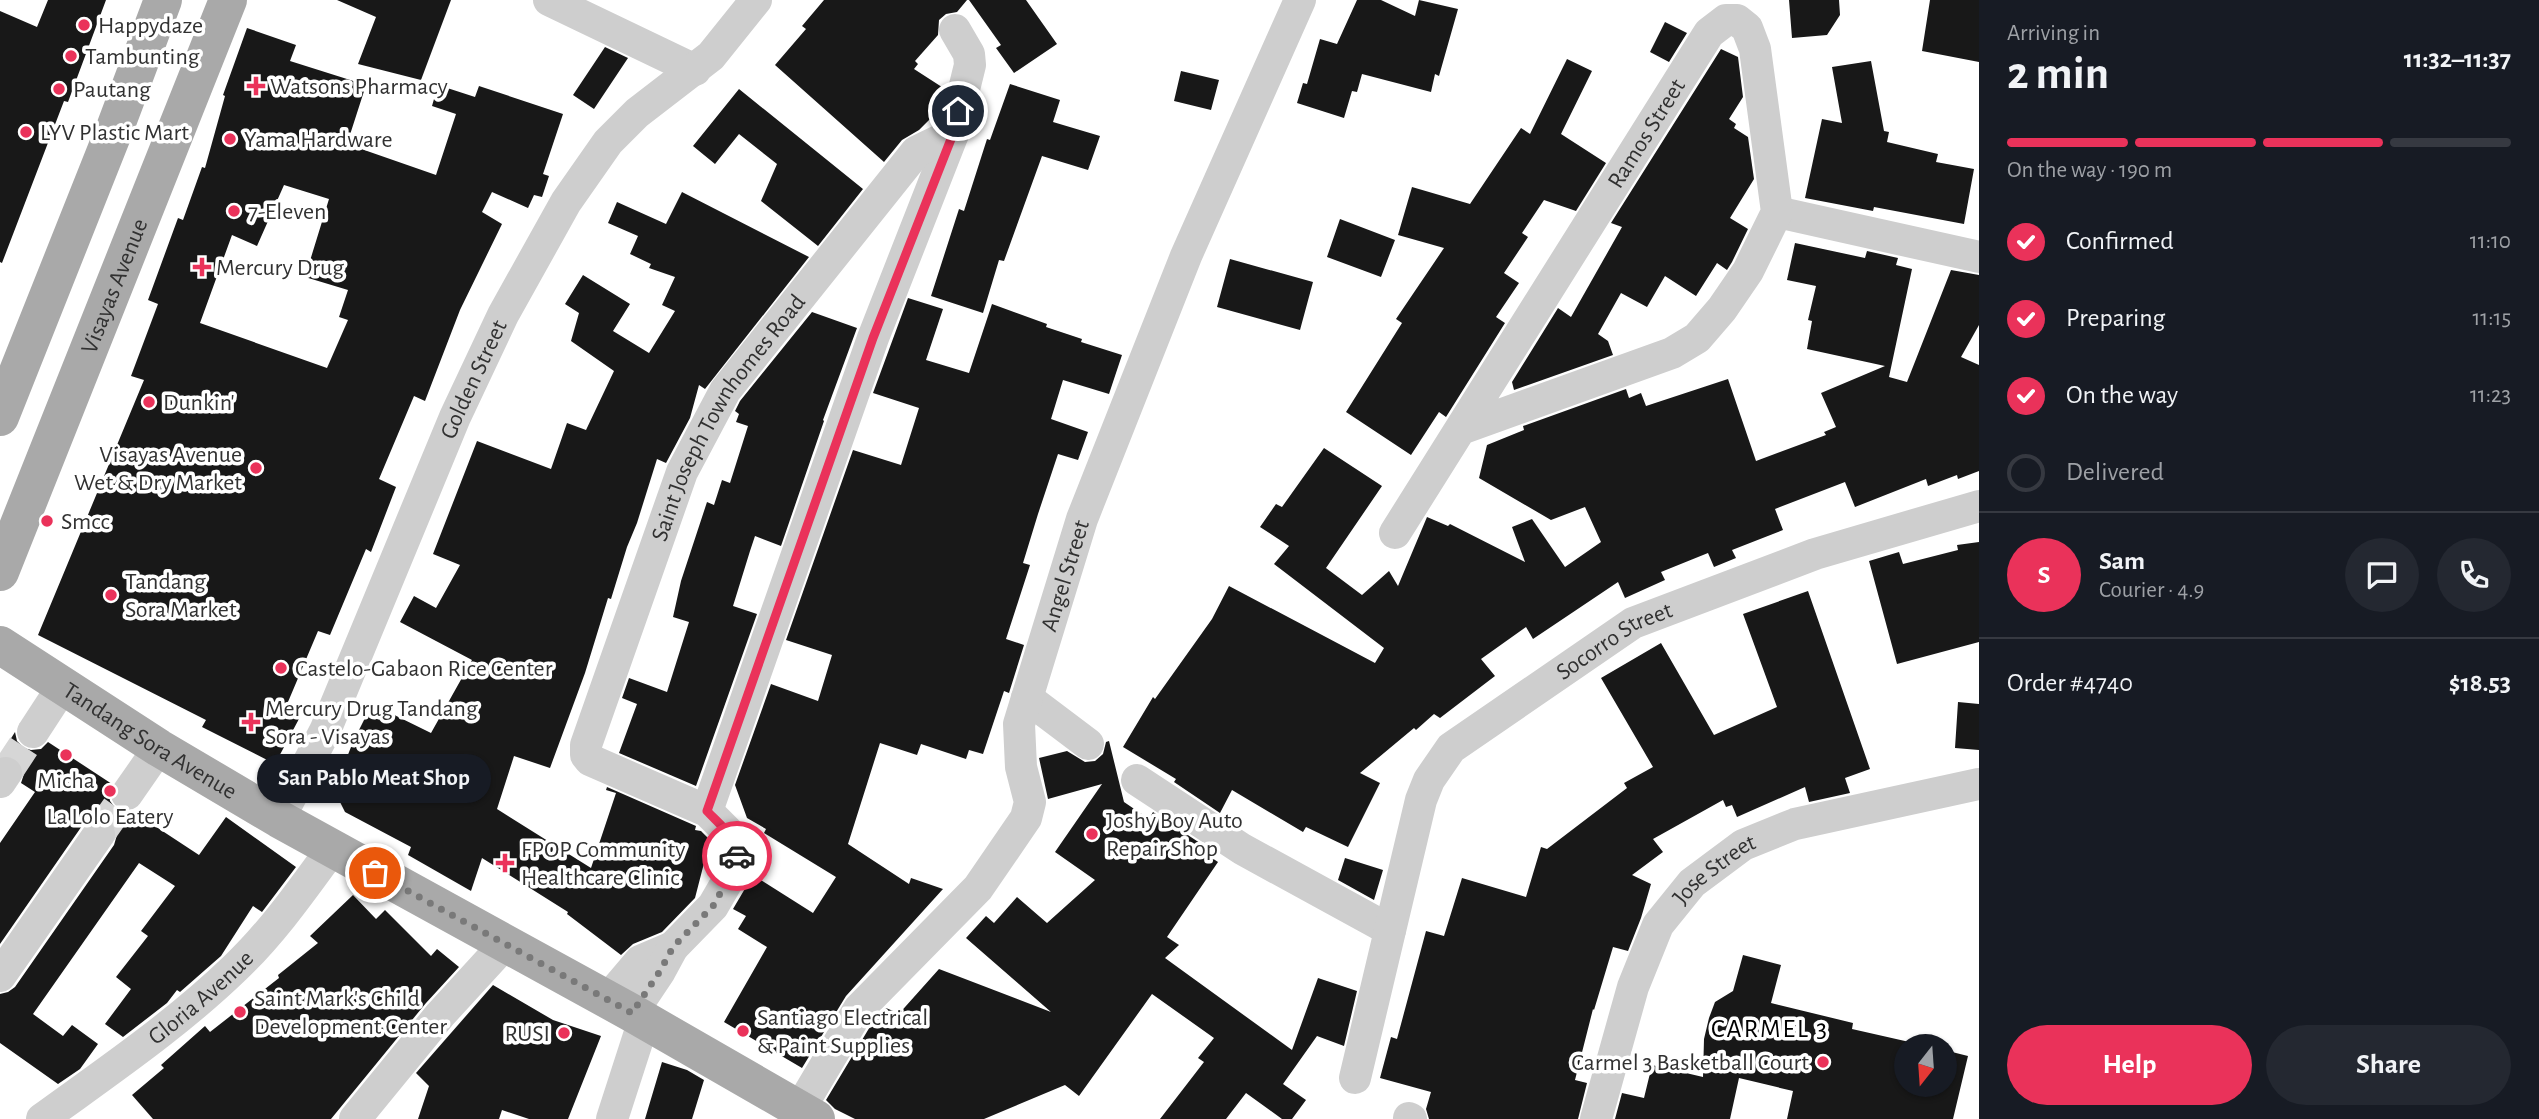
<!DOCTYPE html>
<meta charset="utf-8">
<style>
:root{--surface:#171b24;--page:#242831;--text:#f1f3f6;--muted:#9ea1a6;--line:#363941;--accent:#ea325a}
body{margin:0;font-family:"Alegreya Sans",sans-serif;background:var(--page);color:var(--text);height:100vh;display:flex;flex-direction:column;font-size:26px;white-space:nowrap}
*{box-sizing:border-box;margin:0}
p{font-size:23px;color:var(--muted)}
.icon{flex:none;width:38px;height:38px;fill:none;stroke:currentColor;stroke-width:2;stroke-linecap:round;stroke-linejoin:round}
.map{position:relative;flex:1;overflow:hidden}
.details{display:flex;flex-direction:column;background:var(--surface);width:560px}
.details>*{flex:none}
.needle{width:46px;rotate:197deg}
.controls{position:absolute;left:1894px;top:1034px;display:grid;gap:14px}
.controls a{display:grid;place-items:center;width:63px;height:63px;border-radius:50%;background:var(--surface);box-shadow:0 2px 5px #0004;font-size:35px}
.pin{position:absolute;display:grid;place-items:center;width:60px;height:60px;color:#fff;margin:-30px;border:4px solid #fff;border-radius:50%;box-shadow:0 2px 7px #0007}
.courier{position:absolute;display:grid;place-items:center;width:70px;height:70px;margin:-35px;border:5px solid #ea325a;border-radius:50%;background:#fff;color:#222;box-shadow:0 2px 9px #0007}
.bubble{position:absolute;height:49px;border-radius:24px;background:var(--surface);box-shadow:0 2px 5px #0004;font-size:23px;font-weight:700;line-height:49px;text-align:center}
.overview em{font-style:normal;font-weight:700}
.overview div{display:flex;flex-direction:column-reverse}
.overview{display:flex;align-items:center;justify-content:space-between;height:119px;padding:0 28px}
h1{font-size:46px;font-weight:700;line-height:52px}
.bar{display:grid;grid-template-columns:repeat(4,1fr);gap:10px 7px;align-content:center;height:84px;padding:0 28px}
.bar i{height:9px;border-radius:5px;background:var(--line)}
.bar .selected{background:var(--accent)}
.bar p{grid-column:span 4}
.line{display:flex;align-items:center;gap:18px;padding:0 28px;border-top:2px solid var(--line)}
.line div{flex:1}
.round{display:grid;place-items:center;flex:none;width:74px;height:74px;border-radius:37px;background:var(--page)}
ol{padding:0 28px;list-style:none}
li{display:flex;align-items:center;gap:21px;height:77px}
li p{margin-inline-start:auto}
li .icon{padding:7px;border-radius:50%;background:var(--accent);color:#fff;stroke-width:4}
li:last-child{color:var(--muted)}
li i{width:38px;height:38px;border:4px solid var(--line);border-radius:50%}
.button{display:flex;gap:14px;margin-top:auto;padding:14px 28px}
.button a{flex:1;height:80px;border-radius:42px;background:var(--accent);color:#fff;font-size:28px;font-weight:700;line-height:80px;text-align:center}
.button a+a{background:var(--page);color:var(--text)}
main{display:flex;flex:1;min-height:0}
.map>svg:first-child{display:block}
.building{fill:#181818;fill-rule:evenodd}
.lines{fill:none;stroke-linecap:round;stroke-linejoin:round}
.minor-tunnel{stroke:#d6d6d6;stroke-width:32;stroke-dasharray:32 16;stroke-linecap:butt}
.minor{stroke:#cecece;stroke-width:32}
.major{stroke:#a9a9a9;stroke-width:38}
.done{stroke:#797979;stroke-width:7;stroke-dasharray:0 12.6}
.route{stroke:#ea325a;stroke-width:9}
.poi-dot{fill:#ea325a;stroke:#fff;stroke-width:2.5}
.labels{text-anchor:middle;stroke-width:7;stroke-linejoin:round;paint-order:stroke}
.poi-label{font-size:24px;fill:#313131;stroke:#fff;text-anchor:start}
.street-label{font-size:24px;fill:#313131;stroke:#fff}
.neighbourhood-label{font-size:26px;letter-spacing:2px;fill:#000;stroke:#fff}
</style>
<main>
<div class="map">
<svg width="1979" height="1119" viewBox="0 0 1979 1119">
<rect width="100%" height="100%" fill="#fff"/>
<path class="building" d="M 48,0 L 106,0 L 68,102 L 64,101 L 2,263 L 0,262 L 0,11 L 37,27 Z
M 337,0 L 451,0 L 421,80 L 358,64 L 376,17 Z
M 824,0 L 967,0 L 957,12 L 946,14 L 939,20 L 938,35 L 915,61 L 918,64 L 914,69 L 945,89 L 943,98 L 930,119 L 919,130 L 902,140 L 884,162 L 775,65 L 806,29 L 802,26 Z
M 969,0 L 1026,0 L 1057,44 L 1014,73 L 996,48 L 1001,45 Z
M 1357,0 L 1381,0 L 1415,16 L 1419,0 L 1458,9 L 1439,76 L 1435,74 L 1431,92 L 1362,74 L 1357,92 L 1352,91 L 1344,118 L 1297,103 L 1303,83 L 1307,84 L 1320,39 L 1337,44 Z
M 1789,0 L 1839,0 L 1840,15 L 1827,35 L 1792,38 Z
M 1930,0 L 1979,0 L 1979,62 L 1922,51 Z
M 1665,22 L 1687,33 L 1669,62 L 1650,52 Z
M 247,28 L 296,45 L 290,61 L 366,85 L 347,144 L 436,175 L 456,114 L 432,106 L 438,85 L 475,97 L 479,86 L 563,114 L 543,174 L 549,176 L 542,197 L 534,195 L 528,208 L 492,192 L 482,212 L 502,224 L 460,310 L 425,401 L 414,396 L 379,479 L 396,487 L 371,552 L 366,549 L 330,635 L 318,631 L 285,709 L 300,717 L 275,764 L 202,727 L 206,720 L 38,635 L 144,380 L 131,376 L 158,304 L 148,300 L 178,218 L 183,220 L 202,167 L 205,168 L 225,96 L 223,95 ZM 284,185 L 329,199 L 305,277 L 348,290 L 339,317 L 348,320 L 327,368 L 200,323 L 232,235 L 257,246 Z
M 605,47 L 628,58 L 594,109 L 573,95 Z
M 1721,49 L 1738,57 L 1743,97 L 1729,119 L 1736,124 L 1734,128 L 1748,137 L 1754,179 L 1730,218 L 1748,229 L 1732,262 L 1727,270 L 1717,263 L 1696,296 L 1665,276 L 1647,307 L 1621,293 L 1598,334 L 1608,341 L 1613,355 L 1514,390 L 1512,382 L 1558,308 L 1571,317 L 1622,227 L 1611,223 Z
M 1567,59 L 1592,71 L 1561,134 L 1606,163 L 1576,211 L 1544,200 L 1522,233 L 1528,237 L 1504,273 L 1519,283 L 1496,317 L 1505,323 L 1446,417 L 1439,412 L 1411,455 L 1346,412 L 1402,323 L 1396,319 L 1444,248 L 1398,235 L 1412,187 L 1470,204 L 1521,128 L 1530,134 Z
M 1871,61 L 1884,131 L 1889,132 L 1887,142 L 1938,154 L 1936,162 L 1974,169 L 1964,224 L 1874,207 L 1873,211 L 1805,198 L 1822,119 L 1842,123 L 1832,67 Z
M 1181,71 L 1219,80 L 1211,110 L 1174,101 Z
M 1010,84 L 1060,100 L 1053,122 L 1100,136 L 1088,170 L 1042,156 L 1004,261 L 999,260 L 983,313 L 931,296 L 959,209 L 964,211 L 987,139 L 990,140 Z
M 739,89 L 863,189 L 818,246 L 761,201 L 777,164 L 739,134 L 715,164 L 693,146 Z
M 682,192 L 809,257 L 705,389 L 699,385 L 690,418 L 666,463 L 657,459 L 637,523 L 627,547 L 611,599 L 608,598 L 585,673 L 550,768 L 514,756 L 497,809 L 591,868 L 616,793 L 606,790 L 607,787 L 696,826 L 695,830 L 701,831 L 710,840 L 695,898 L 662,932 L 633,944 L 621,955 L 567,914 L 568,912 L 482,858 L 471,891 L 408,855 L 411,847 L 345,812 L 334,790 L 353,742 L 372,704 L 431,733 L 472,660 L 400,622 L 414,596 L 436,608 L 460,565 L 433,554 L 477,441 L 551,469 L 567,423 L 586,430 L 614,371 L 571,341 L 579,313 L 565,304 L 583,275 L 630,304 L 613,331 L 649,353 L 675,311 L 662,305 L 675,277 L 649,268 L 651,264 L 630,254 L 638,236 L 608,223 L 617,202 L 666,224 Z
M 1340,219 L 1395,240 L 1381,277 L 1327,257 Z
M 1795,243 L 1865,258 L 1867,251 L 1898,258 L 1896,265 L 1912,269 L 1889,377 L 1907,382 L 1951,270 L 1979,275 L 1979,325 L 1961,357 L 1979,365 L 1979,471 L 1958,479 L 1957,475 L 1928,486 L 1926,479 L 1855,507 L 1845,482 L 1775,509 L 1783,530 L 1732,550 L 1736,558 L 1714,567 L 1708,553 L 1661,572 L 1665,580 L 1625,598 L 1618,582 L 1533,639 L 1526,627 L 1481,659 L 1495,676 L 1440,718 L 1434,714 L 1416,730 L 1414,728 L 1360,773 L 1380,783 L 1348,847 L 1306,827 L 1303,832 L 1232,790 L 1220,813 L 1174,782 L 1176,779 L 1123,747 L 1153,697 L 1155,699 L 1212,619 L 1229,586 L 1375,663 L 1384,648 L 1274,564 L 1289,546 L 1260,527 L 1276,504 L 1282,507 L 1324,448 L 1382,486 L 1326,568 L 1362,595 L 1389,571 L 1398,586 L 1427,517 L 1448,526 L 1450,524 L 1525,562 L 1512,527 L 1532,519 L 1565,567 L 1601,542 L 1585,507 L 1551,520 L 1479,478 L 1487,445 L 1524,430 L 1523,426 L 1626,389 L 1629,398 L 1641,393 L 1646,406 L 1728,379 L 1756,461 L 1826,435 L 1824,432 L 1836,427 L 1821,393 L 1885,366 L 1807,349 L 1812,321 L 1808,320 L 1816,286 L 1787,280 Z
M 1230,259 L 1313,282 L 1300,330 L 1217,307 Z
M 908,298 L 943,309 L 926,360 L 969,373 L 992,304 L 1047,324 L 1046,327 L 1082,339 L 1081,342 L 1122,355 L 1109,394 L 1063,380 L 1051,419 L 1088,432 L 1078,460 L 1058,454 L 1038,514 L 1023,563 L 1030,565 L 1006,639 L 1024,645 L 1009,693 L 1004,691 L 983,754 L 969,750 L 966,759 L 921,744 L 917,755 L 880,743 L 848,844 L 909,884 L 911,878 L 943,889 L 846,996 L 802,1068 L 724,1022 L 767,947 L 738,929 L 746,916 L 733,909 L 753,875 L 813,913 L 836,877 L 764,833 L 766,829 L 747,818 L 735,785 L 771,684 L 818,701 L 832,655 L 786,640 L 853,450 L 901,465 L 919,408 L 873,393 Z
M 812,312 L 857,328 L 823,420 L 824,421 L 781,546 L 755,536 L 750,551 L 733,606 L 757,614 L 696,786 L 619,753 L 637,704 L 622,698 L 629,678 L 667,692 L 689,622 L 673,617 L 681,581 L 707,502 L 714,505 L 722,480 L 730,483 L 748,426 L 736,422 L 739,414 L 735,411 L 740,401 Z
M 1979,542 L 1979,642 L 1897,664 L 1869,561 L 1899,552 L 1903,564 L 1958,550 L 1957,545 Z
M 1808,591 L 1870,769 L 1845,778 L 1850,793 L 1809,802 L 1805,787 L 1737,817 L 1732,805 L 1726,807 L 1723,800 L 1653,839 L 1663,852 L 1632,875 L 1651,884 L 1641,918 L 1628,951 L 1613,947 L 1594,1010 L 1593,1009 L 1575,1080 L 1587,1083 L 1578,1119 L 1429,1119 L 1426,1109 L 1431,1092 L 1380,1078 L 1391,1037 L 1397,1039 L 1426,931 L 1444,936 L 1462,878 L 1526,897 L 1541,847 L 1547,849 L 1627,788 L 1624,783 L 1653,767 L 1601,678 L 1661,643 L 1714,735 L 1777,707 L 1743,614 Z
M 1958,702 L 1979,704 L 1979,750 L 1955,748 Z
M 15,732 L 17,741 L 24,748 L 31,750 L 41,749 L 48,742 L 112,784 L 109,793 L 110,801 L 116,809 L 125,812 L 132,811 L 199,855 L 226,817 L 296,867 L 262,912 L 253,906 L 221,956 L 180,992 L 177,990 L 167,1003 L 123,1037 L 105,1024 L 131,989 L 116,977 L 148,936 L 141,931 L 175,886 L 139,863 L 33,1014 L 63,1036 L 72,1025 L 98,1044 L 80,1069 L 58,1084 L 0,1043 L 0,994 L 8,992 L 15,987 L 114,845 L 117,835 L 115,826 L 110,819 L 101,816 L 92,817 L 84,823 L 0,944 L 0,843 L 35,792 L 21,783 L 24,774 L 23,766 L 17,758 L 8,755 L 0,756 Z
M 1109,741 L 1124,802 L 1149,819 L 1153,812 L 1209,849 L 1206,854 L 1218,862 L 1167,937 L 1179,945 L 1165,958 L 1292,1050 L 1318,978 L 1357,991 L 1344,1046 L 1317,1036 L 1283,1084 L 1306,1100 L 1292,1119 L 1282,1119 L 1246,1093 L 1226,1119 L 1160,1119 L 1204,1062 L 1198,1058 L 1214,1038 L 1152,994 L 1079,1096 L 1065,1085 L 984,1119 L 855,1119 L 835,1109 L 826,1100 L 874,1020 L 886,1008 L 898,1013 L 897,1016 L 939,969 L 1051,1012 L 966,938 L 986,916 L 994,923 L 1017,897 L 1047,923 L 1095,880 L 1055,852 L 1102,784 L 1048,799 L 1039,758 L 1067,751 L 1085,762 L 1095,761 L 1103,754 L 1106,742 Z
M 1345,858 L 1383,870 L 1374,900 L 1338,880 Z
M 353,895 L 376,919 L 385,910 L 431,956 L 437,949 L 459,967 L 426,1003 L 331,1119 L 153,1119 L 132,1095 L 164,1068 L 161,1065 L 205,1026 L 210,1032 L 279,978 L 278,975 L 318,943 L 310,936 Z
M 1743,955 L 1781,965 L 1771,1003 L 1853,1023 L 1852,1029 L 1927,1046 L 1906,1046 L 1906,1085 L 1944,1085 L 1944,1050 L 1968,1056 L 1953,1119 L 1787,1119 L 1793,1091 L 1739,1078 L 1730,1119 L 1615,1119 L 1622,1093 L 1644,1098 L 1652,1065 L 1703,1077 L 1704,1039 L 1709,1018 L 1715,1002 L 1733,991 Z
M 493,985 L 553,1020 L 601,1036 L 568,1119 L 529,1119 L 502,1110 L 499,1119 L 418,1119 L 429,1086 L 416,1073 Z
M 662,1062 L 687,1070 L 704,1080 L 692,1119 L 645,1119 Z"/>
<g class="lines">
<path class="minor-tunnel" d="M 6,773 L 33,732
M 99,834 L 127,794"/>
<g class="minor">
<path d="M 549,0 L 695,70"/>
<path d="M 1777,212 L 1979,257"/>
<path id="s1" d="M 1395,533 L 1709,33 L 1726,20 L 1737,20 L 1747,28 L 1755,49 L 1777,212 L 1748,271 L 1722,309 L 1697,338 L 1672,353 L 1461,429"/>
<path d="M 1027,698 L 1088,744"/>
<path d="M 33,732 L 63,686"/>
<path d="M 1137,780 L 1242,849 L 1390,930"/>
<path d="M 0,782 L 6,773"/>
<path d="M 127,794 L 159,748"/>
<path d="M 707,811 L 873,338 L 953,134 L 970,65 L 969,54 L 955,30"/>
<path id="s2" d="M 279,819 L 325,731 L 455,417 L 503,315 L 566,202 L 608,142 L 637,113 L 711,56 L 756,0"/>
<path d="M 0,976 L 99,834"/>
<path d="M 606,1001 L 640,961 L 673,947"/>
<path id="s3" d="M 632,1013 L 660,971 L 673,947 L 713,906 L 738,863 L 738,846 L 728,832 L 707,811 L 590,760 L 586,755 L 586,745 L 682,472 L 725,391 L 916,152 L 953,134"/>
<path id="s4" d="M 1355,1078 L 1421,800 L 1429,780 L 1451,748 L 1633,623 L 1815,554 L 1979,506"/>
<path id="s5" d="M 799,1110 L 859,1009 L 978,888 L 1026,818 L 1030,802 L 1021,767 L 1019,724 L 1082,519 L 1186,256 L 1300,0"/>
<path d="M 1409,1118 L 1411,1119"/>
<path id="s6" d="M 42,1119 C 108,1071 176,1025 235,968 C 272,933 302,890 332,849"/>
<path d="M 355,1119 L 440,1015 L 504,945"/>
<path d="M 612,1119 L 644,1020"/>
<path id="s7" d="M 1596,1119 L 1633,987 L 1658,925 L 1692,883 L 1743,845 L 1795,824 L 1979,784"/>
</g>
<g class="major">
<path d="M 0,417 L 115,128 L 163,0"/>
<path id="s8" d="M 0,572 L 228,0"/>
<path id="s9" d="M 0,645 L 159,748 L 279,819 L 632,1013 L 816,1119"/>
</g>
</g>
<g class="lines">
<path class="done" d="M 375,873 L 632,1013 L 660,971 L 673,947 L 713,906 L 737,863 L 737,856"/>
<path class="route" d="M 737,856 C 737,837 720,825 707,811 L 873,338 L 953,134 L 958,111"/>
</g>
<g class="poi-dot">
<circle cx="84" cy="25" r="7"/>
<circle cx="71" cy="56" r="7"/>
<path d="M252.5 75.5h7v7h7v7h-7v7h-7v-7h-7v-7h7z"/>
<circle cx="59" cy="89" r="7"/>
<circle cx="26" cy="132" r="7"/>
<circle cx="230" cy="139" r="7"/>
<circle cx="234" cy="211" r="7"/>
<path d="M198.5 256.5h7v7h7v7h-7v7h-7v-7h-7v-7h7z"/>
<circle cx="149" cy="402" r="7"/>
<circle cx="256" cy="468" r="7"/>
<circle cx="47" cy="521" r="7"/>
<circle cx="111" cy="595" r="7"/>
<circle cx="281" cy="668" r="7"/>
<path d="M247.5 711.5h7v7h7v7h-7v7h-7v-7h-7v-7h7z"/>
<circle cx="66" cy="755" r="7"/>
<circle cx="110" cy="791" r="7"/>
<circle cx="1092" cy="834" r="7"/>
<path d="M501.5 852.5h7v7h7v7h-7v7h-7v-7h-7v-7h7z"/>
<circle cx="240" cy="1012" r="7"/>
<circle cx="743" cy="1031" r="7"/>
<circle cx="564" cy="1033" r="7"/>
<circle cx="1823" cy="1062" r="7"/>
</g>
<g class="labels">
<g class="poi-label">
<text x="98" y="33">Happydaze</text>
<text x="85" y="64">Tambunting</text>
<text x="270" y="94">Watsons Pharmacy</text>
<text x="73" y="97">Pautang</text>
<text x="40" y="140">LYV Plastic Mart</text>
<text x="244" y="147">Yama Hardware</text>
<text x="248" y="219">7-Eleven</text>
<text x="216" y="275">Mercury Drug</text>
<text x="163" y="410">Dunkin'</text>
<text x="242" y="462" text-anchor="end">Visayas Avenue<tspan x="242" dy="28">Wet &amp; Dry Market</tspan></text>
<text x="61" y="529">Smcc</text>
<text x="125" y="589">Tandang<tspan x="125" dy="28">Sora Market</tspan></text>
<text x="295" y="676">Castelo-Gabaon Rice Center</text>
<text x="265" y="716">Mercury Drug Tandang<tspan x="265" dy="28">Sora - Visayas</tspan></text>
<text x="66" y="788" text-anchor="middle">Micha</text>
<text x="110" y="824" text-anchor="middle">La Lolo Eatery</text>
<text x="1106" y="828">Joshy Boy Auto<tspan x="1106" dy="28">Repair Shop</tspan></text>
<text x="521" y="857">FPOP Community<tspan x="521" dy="28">Healthcare Clinic</tspan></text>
<text x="254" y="1006">Saint Mark's Child<tspan x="254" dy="28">Development Center</tspan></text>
<text x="757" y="1025">Santiago Electrical<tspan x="757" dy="28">&amp; Paint Supplies</tspan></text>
<text x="550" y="1041" text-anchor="end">RUSI</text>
<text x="1809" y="1070" text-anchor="end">Carmel 3 Basketball Court</text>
</g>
<g class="street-label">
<text dy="8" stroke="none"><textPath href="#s1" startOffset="472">Ramos Street</textPath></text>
<text dy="8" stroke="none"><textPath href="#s8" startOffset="308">Visayas Avenue</textPath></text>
<text dy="8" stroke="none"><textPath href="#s2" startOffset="481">Golden Street</textPath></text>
<text dy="8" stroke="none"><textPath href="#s3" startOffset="752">Saint Joseph Townhomes Road</textPath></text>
<text dy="8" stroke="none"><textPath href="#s5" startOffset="623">Angel Street</textPath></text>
<text dy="8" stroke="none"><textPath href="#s4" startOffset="542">Socorro Street</textPath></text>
<text dy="8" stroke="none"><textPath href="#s9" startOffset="178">Tandang Sora Avenue</textPath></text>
<text dy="8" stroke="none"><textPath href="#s7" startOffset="284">Jose Street</textPath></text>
<text dy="8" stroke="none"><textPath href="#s6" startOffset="200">Gloria Avenue</textPath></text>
</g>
<g class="neighbourhood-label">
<text x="1770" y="1037">CARMEL 3</text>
</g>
</g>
</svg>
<div class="controls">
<a><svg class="needle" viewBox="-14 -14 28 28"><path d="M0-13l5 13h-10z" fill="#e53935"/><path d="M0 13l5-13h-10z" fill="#9ea1a6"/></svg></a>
</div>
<div class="pin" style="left:375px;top:873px;background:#ea580c"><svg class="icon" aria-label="bag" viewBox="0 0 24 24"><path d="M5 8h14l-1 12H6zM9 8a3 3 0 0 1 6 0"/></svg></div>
<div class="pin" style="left:958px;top:111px;background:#1f2937"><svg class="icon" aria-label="home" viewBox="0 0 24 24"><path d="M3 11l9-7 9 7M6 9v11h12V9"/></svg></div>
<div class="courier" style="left:737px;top:856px"><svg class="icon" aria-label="car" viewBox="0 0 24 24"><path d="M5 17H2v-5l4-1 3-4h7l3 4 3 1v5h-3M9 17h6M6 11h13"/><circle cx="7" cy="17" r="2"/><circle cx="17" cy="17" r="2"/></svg></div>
<div class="bubble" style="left:257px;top:754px;width:234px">San Pablo Meat Shop</div>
</div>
<section class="details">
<div class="overview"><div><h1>2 min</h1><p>Arriving in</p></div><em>11:32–11:37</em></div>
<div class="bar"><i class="selected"></i><i class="selected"></i><i class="selected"></i><i></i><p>On the way · 190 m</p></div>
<ol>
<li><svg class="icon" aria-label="check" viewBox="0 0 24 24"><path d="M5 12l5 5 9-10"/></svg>Confirmed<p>11:10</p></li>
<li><svg class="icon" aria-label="check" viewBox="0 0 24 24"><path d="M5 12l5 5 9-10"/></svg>Preparing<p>11:15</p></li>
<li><svg class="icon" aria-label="check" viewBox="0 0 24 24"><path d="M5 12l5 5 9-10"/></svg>On the way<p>11:23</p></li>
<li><i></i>Delivered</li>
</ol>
<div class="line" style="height:126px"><b class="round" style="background:var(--accent);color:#fff">S</b><div><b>Sam</b><p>Courier · 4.9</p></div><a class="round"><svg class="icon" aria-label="chat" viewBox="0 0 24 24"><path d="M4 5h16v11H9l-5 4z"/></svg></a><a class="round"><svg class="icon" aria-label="phone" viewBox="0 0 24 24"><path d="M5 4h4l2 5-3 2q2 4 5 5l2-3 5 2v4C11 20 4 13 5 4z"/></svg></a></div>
<div class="line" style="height:91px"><div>Order #4740</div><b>$18.53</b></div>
<div class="button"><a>Help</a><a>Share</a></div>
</section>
</main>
